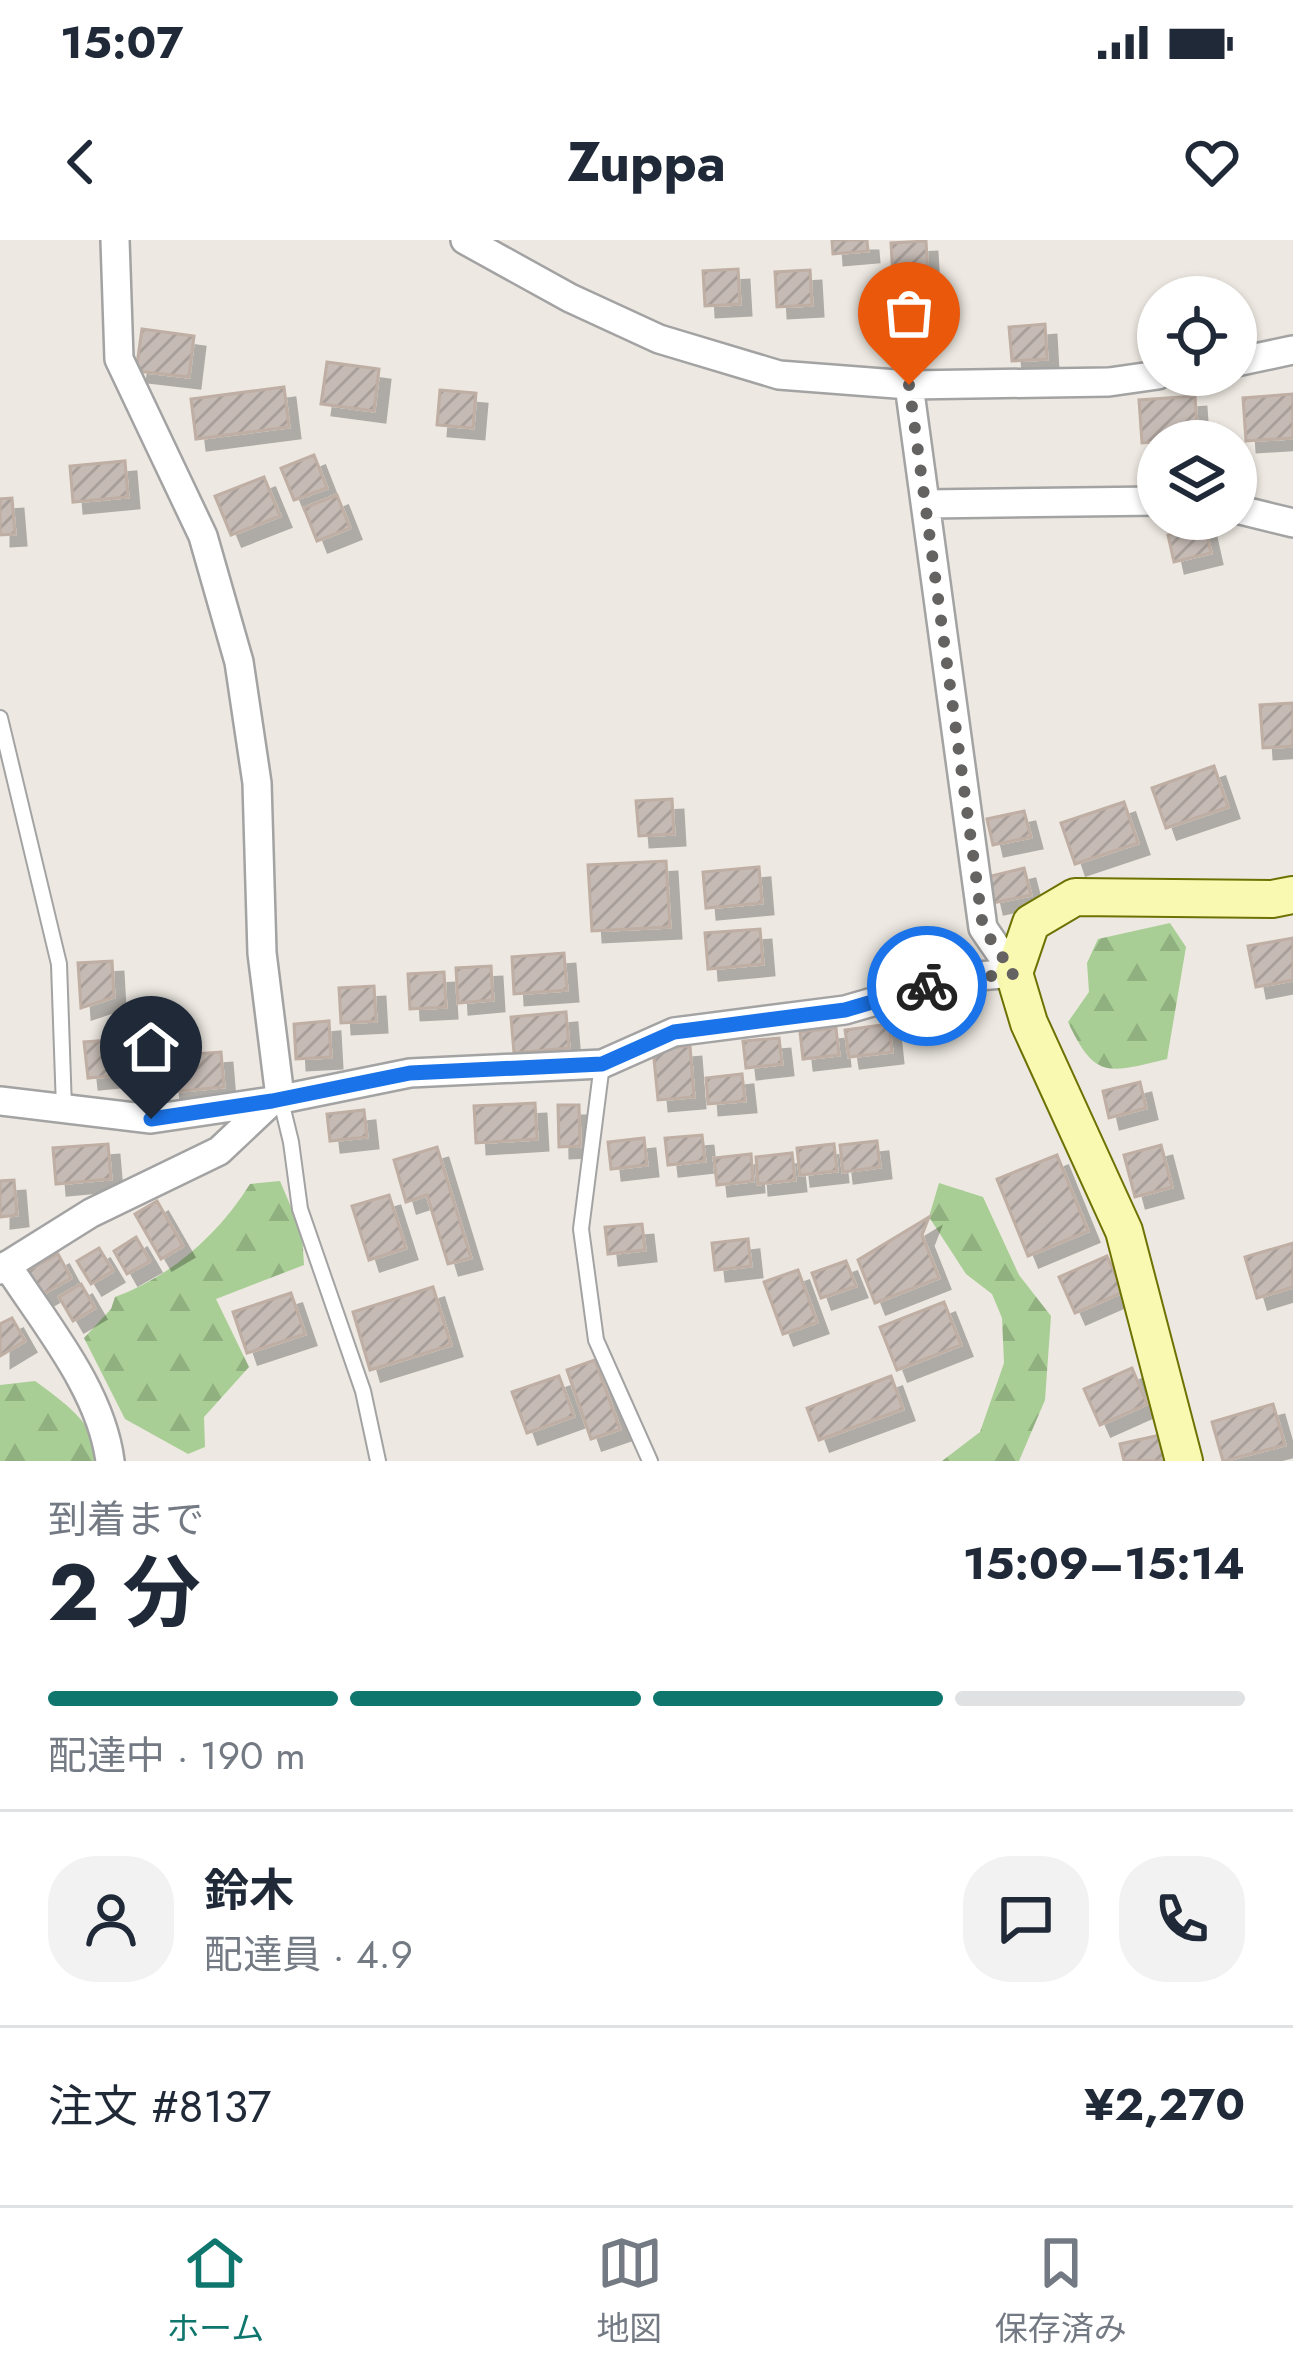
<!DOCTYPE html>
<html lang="ja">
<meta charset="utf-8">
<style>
:root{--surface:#fff;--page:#f2f2f3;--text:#1f2937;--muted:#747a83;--line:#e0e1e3;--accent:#0f766e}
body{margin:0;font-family:Jost,"Noto Sans JP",sans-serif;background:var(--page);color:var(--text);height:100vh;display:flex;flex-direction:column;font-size:45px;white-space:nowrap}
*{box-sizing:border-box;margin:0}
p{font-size:39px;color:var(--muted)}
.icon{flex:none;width:66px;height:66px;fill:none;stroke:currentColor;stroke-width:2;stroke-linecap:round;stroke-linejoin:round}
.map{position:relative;height:1221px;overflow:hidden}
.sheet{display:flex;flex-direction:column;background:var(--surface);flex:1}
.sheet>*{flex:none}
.tools{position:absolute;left:1137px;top:36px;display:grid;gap:24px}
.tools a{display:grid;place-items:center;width:120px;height:120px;border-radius:50%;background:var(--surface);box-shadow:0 3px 9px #0004;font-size:60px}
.pin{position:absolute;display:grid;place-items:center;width:102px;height:102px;color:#fff;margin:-123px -51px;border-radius:50% 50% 50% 0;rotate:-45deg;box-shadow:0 0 12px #0007}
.pin .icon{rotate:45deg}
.courier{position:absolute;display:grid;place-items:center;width:120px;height:120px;margin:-60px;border:9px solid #1a73e8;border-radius:50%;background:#fff;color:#222;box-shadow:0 3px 15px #0007}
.headline em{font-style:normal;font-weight:700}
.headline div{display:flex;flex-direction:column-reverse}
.headline{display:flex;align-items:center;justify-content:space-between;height:204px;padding:0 48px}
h1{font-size:78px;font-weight:700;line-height:90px}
.bar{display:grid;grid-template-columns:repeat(4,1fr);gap:18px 12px;align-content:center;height:144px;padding:0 48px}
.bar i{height:15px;border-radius:9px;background:var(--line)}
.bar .on{background:var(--accent)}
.bar p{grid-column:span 4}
.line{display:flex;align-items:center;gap:30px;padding:0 48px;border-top:3px solid var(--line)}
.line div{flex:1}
.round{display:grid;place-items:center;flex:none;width:126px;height:126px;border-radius:48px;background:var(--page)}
.status{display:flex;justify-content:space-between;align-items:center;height:84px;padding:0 60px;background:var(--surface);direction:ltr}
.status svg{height:33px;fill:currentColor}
header{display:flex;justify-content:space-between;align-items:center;height:156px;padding:0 48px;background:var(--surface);font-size:54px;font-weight:700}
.menu{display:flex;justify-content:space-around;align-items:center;height:168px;border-top:3px solid var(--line);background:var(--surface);font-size:33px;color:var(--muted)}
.menu a{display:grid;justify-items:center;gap:6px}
.menu .on{color:var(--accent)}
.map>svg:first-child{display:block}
.forest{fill:url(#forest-firs)}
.building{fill:url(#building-hatch);stroke:#bfaea3;stroke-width:3;filter:url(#shadow)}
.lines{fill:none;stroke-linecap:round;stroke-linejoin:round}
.lane-casing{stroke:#a3a3a3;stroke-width:18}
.street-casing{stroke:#a3a3a3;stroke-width:32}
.secondary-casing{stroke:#6d7203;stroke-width:40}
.lane{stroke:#fff;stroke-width:14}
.street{stroke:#fff;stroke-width:27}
.secondary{stroke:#faf9b2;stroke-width:36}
.done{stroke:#656361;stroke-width:12;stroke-dasharray:0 21.6}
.route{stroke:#1a73e8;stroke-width:15}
</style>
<div class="status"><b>15:07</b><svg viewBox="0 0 49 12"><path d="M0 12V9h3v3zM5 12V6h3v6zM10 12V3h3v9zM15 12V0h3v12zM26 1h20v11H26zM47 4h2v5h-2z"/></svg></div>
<header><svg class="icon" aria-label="back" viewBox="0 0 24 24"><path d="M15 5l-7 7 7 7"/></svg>Zuppa<svg class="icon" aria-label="heart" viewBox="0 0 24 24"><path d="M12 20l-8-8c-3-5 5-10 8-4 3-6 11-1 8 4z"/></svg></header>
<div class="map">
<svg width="1293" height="1221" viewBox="0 0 1293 1221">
<defs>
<pattern id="forest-firs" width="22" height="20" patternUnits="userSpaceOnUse" patternTransform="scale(3)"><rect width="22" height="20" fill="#a9ce95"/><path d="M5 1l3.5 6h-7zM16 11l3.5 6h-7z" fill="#91b080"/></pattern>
<pattern id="building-hatch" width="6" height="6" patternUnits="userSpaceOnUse" patternTransform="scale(3)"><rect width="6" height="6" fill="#c5bab4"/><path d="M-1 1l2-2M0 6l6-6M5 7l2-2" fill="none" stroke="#a99f9a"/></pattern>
<filter id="shadow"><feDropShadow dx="11" dy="11" stdDeviation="0" flood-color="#0004"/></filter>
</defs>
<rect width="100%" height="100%" fill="#ede8e1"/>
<path class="forest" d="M 1170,683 L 1186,707 L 1167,819 C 1108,833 1095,840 1068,782 L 1089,752 L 1087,723 L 1098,699 Z
M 280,941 L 302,993 L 304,1025 L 216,1059 L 249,1127 L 204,1177 L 205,1207 L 188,1214 L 125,1179 L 84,1098 L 111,1069 L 115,1057 C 172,1036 218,995 250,944 Z
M 939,943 L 983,957 L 1019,1035 L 1051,1076 L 1045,1160 L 1019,1221 L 942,1221 L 980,1192 L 1004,1123 L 1002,1078 L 992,1054 L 966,1034 L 929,977 Z
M 35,1141 C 63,1161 96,1185 102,1221 L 0,1221 L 0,1145 Z"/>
<path class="building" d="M 832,0 L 867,0 L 868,11 L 833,14 Z
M 926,1 L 928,36 L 893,38 L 891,3 Z
M 738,29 L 740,64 L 705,66 L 703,31 Z
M 810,30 L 812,65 L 777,67 L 775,32 Z
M 1045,84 L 1047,119 L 1012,121 L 1009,87 Z
M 142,89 L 194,96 L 189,137 L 136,131 Z
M 327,122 L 379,129 L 374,171 L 321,164 Z
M 284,147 L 289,187 L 196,199 L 191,159 Z
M 440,150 L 476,153 L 473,188 L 437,185 Z
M 1293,154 L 1293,198 L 1246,201 L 1243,158 Z
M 1195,156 L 1198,199 L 1142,203 L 1139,160 Z
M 314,215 L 327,248 L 294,260 L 281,228 Z
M 125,221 L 128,257 L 73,262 L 70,226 Z
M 264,237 L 280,276 L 231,295 L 215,256 Z
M 337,255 L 350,288 L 317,301 L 304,268 Z
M 12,258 L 15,294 L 0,295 L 0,259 Z
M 1205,286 L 1211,313 L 1174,322 L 1168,295 Z
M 1293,463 L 1293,506 L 1263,508 L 1260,465 Z
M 1214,526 L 1228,567 L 1166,588 L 1152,548 Z
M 672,559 L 674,594 L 639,596 L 636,561 Z
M 1124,562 L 1138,603 L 1075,624 L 1061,583 Z
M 1024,571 L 1031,597 L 993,605 L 987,579 Z
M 666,621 L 670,687 L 592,691 L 588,625 Z
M 759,627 L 762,663 L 706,668 L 703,632 Z
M 1024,628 L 1031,655 L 993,663 L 987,637 Z
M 760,689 L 763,724 L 708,729 L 705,693 Z
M 1293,698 L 1293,740 L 1256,747 L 1248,706 Z
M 564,713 L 567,750 L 514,754 L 512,717 Z
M 112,721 L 114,757 L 81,768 L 78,723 Z
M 491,726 L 493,760 L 458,763 L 456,728 Z
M 444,732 L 446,767 L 410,769 L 408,734 Z
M 374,746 L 376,781 L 341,783 L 339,748 Z
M 566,772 L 569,808 L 514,813 L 511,777 Z
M 329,781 L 331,817 L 296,819 L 294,784 Z
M 889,784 L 892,812 L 849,817 L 845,790 Z
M 836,788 L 839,815 L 803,819 L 800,792 Z
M 139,798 L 142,833 L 88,838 L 84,802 Z
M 779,798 L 782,824 L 746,828 L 743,801 Z
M 690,806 L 694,857 L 658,860 L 653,809 Z
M 221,812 L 224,847 L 170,852 L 167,816 Z
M 742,834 L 745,861 L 708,864 L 706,838 Z
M 1140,842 L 1146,868 L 1109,878 L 1103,851 Z
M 535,863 L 537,899 L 476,903 L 474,866 Z
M 558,865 L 579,865 L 580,906 L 559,907 Z
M 364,870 L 367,897 L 330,901 L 327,874 Z
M 702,895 L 705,921 L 668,925 L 665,898 Z
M 644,898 L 647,925 L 611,929 L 608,902 Z
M 877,901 L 880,927 L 843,932 L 840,905 Z
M 108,904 L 111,939 L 56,944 L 53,908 Z
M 834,904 L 837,931 L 800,935 L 797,908 Z
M 1161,905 L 1172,947 L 1135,957 L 1124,915 Z
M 437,907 L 471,1018 L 448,1024 L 427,955 L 406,962 L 394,920 Z
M 792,913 L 795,940 L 758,944 L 756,917 Z
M 751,914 L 753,941 L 717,945 L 714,918 Z
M 1057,915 L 1088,991 L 1028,1016 L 997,939 Z
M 14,940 L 17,975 L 0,977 L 0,941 Z
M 389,955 L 406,1008 L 369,1020 L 352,966 Z
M 157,961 L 183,1006 L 161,1019 L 135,974 Z
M 929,977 L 922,995 L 939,1038 L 875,1063 L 858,1020 Z
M 642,984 L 645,1010 L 608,1014 L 605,987 Z
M 136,997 L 150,1021 L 127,1034 L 114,1011 Z
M 748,999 L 751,1026 L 715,1030 L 712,1003 Z
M 1293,1003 L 1293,1047 L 1257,1058 L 1245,1017 Z
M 99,1008 L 113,1031 L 91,1044 L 77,1021 Z
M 58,1014 L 71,1038 L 41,1055 L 27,1031 Z
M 1107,1016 L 1123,1052 L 1075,1073 L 1059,1037 Z
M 846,1021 L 856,1046 L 821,1058 L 812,1033 Z
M 798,1030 L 817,1082 L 783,1094 L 764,1042 Z
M 81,1044 L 95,1068 L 73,1081 L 59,1057 Z
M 433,1047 L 451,1105 L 370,1130 L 353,1072 Z
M 291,1053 L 305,1094 L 247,1113 L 233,1072 Z
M 944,1062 L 961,1105 L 897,1130 L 880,1087 Z
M 12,1078 L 25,1101 L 0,1116 L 0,1084 Z
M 595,1120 L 620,1189 L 591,1199 L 567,1130 Z
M 1132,1128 L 1147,1164 L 1100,1185 L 1084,1149 Z
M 559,1136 L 574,1176 L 527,1193 L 512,1152 Z
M 891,1136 L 903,1169 L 819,1200 L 807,1168 Z
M 1273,1164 L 1285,1205 L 1223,1221 L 1212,1182 Z
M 1160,1195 L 1166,1221 L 1124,1221 L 1120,1204 Z"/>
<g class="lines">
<g class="lane-casing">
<path id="lane" d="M 0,478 L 59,724 L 64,868
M 602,824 L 581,989 L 596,1100 L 650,1221
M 280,857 L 291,902 L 300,969 L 363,1151 L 378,1221"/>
</g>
<g class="street-casing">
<path id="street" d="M 115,0 L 119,119 L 203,296 L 239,422 L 257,543 L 262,713 L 280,857
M 465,0 L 570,58 L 659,99 L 779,135 L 909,145 L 1109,142 L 1158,135
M 1236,122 L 1293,110
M 927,264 L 1158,261
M 1236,269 L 1293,283
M 0,861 L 151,879 L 272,861 L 410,833 L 602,824 L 674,792 L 845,770 L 955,738 L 1014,733 L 983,688 L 909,145
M 7,1025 C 45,1084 101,1150 110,1221
M 0,1030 L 91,973 L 219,911 L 272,861"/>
</g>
<g class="secondary-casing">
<path id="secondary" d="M 1184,1221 L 1124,991 L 1029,783 L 1014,733 L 1031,683 L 1075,657 L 1272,659 L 1293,655"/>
</g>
<use href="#lane" class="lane"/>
<use href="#street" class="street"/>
<use href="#secondary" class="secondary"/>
</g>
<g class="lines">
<path class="done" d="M 909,145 L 983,688 L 1014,734 L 955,739 L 927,746"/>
<path class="route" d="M 151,879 L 272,861 L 410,833 L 602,824 L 674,792 L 845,770 L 927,746"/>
</g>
</svg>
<div class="tools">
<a><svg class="icon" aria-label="locate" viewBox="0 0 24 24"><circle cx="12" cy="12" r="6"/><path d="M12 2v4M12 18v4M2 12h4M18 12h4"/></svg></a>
<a><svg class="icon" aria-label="layers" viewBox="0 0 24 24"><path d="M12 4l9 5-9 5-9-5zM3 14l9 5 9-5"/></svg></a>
</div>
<div class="pin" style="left:909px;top:145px;background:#ea580c"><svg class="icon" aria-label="bag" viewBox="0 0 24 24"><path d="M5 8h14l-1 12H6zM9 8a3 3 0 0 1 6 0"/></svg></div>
<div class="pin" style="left:151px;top:879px;background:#1f2937"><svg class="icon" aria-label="home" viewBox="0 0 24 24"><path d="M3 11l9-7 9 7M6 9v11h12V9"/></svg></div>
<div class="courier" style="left:927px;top:746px"><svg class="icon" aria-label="bike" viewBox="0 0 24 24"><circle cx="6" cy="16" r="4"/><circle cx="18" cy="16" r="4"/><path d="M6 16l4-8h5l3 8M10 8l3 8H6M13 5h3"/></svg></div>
</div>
<section class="sheet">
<div class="headline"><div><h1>2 分</h1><p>到着まで</p></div><em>15:09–15:14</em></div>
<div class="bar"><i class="on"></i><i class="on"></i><i class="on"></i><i></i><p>配達中 · 190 m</p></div>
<div class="line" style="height:216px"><a class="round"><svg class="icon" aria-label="person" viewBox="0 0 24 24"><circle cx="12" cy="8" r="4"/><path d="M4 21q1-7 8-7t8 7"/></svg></a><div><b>鈴木</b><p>配達員 · 4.9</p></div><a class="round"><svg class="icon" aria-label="chat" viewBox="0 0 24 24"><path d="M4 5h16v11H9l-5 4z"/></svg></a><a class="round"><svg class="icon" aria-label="phone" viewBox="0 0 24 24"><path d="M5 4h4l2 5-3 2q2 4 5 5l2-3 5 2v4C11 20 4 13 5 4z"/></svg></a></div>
<div class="line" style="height:156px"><div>注文 #8137</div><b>¥2,270</b></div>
</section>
<nav class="menu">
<a class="on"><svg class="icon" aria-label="home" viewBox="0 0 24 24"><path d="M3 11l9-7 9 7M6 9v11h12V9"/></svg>ホーム</a>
<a><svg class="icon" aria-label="map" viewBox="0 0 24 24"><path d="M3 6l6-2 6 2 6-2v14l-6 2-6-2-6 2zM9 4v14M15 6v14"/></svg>地図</a>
<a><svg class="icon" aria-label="saved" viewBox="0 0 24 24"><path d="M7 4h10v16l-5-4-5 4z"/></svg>保存済み</a>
</nav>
